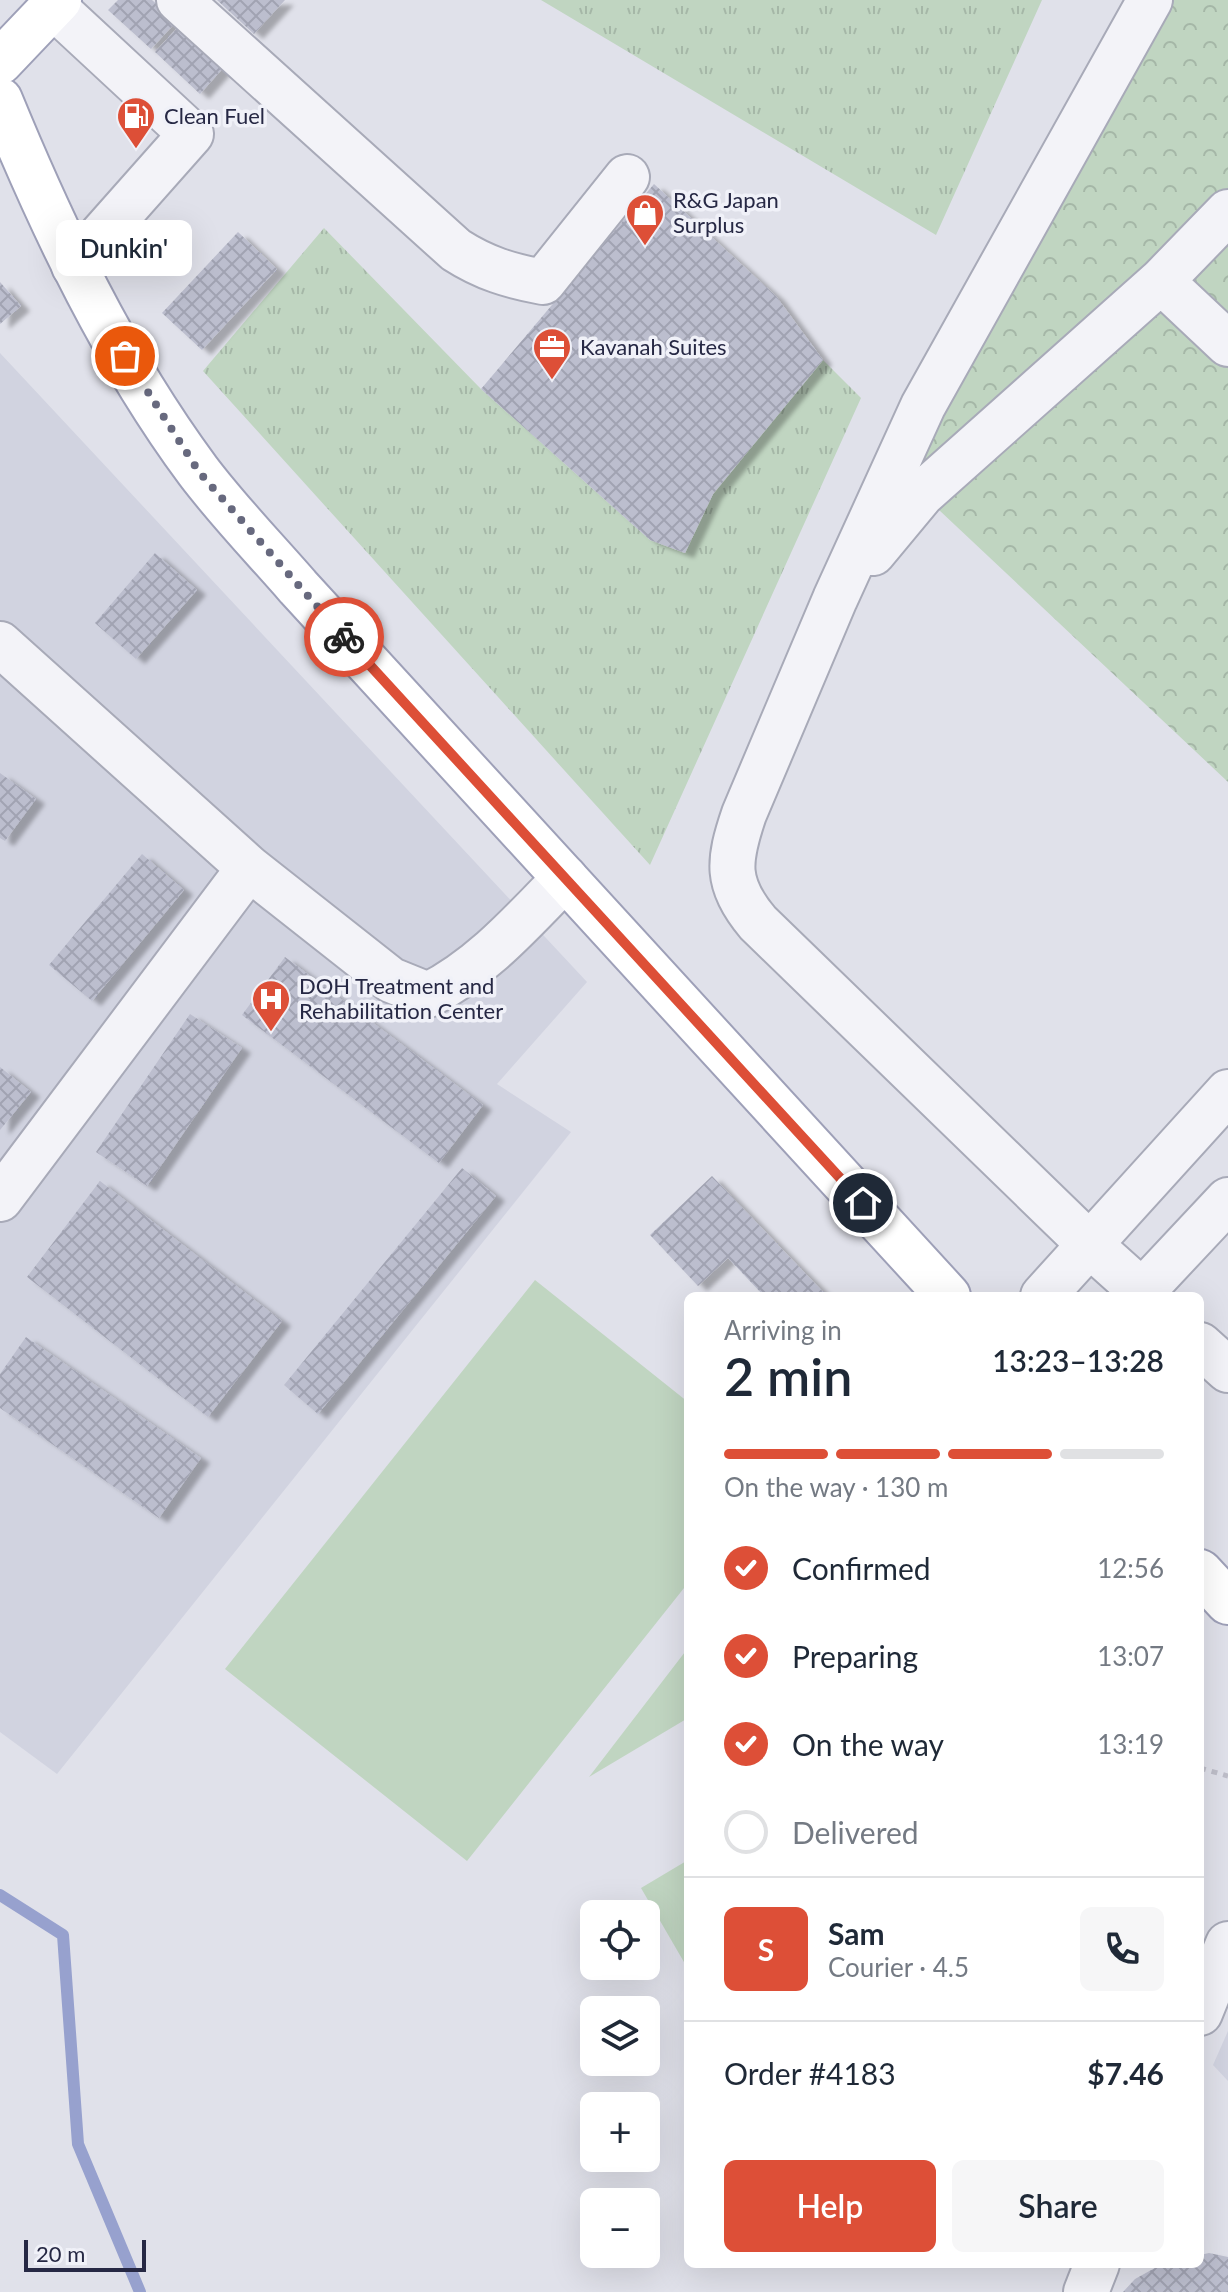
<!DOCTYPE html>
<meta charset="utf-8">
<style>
:root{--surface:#fff;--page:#f6f6f7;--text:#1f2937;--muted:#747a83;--line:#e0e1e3;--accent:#dd4f37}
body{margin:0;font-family:Lato,sans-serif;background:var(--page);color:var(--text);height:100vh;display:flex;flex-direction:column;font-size:30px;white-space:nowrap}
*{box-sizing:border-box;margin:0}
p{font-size:26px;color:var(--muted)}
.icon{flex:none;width:44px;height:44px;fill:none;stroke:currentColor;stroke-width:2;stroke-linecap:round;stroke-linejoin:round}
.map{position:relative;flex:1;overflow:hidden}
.drawer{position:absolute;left:684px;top:1292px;width:520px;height:976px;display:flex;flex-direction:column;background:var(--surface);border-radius:12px;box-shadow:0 8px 32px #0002}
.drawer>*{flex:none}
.tools{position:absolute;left:580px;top:1900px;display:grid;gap:16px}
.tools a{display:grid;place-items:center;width:80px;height:80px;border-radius:12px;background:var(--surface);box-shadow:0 8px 32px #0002;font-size:40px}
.scale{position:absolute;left:24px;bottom:20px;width:122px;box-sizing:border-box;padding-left:8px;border:4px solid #262844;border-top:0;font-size:22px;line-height:28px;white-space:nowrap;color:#262844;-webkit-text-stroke:6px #f0f1f8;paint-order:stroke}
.pin{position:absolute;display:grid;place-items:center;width:68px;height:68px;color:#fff;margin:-34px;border:4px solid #fff;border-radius:50%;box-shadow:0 2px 8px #0007}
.courier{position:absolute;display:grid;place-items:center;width:80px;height:80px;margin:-40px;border:6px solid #dd4f37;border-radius:50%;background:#fff;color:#222;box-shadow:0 2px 10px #0007}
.bubble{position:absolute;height:56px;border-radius:12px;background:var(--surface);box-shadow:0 8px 32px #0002;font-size:26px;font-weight:600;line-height:56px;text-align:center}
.headline em{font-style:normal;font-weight:600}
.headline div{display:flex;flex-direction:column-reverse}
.headline{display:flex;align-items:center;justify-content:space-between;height:136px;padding:0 40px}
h1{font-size:52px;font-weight:600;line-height:60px}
.bar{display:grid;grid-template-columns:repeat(4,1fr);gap:12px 8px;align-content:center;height:96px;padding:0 40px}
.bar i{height:10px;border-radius:6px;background:var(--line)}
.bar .active{background:var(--accent)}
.bar p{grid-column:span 4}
.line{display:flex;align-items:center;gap:20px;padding:0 40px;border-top:2px solid var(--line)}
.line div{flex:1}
.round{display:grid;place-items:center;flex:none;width:84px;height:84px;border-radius:12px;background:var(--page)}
ol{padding:0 40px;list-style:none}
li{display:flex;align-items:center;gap:24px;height:88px}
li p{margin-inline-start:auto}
li .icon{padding:8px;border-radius:50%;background:var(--accent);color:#fff;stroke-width:4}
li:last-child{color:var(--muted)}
li i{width:44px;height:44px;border:4px solid var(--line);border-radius:50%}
.cta{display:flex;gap:16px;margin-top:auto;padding:16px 40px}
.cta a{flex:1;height:92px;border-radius:12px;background:var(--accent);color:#fff;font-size:32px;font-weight:600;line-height:92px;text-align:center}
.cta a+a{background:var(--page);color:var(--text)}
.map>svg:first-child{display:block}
.built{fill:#d1d3e0}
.grass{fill:url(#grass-tufts)}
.forest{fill:url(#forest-crowns)}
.garden{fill:#c0d5c1}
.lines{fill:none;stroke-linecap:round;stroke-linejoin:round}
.stream{stroke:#97a1ce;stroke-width:12}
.building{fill:url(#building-cross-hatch);filter:url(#shadow)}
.minor-casing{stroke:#a8aab8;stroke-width:48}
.major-casing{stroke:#9ea0b8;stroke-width:48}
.path{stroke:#bebec9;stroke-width:5;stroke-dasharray:6 6;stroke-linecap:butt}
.minor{stroke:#f3f3f8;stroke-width:44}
.major{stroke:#fff;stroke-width:44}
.done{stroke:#67697e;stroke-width:8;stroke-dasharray:0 14.4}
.route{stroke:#dd4f37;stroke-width:10}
.labels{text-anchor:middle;stroke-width:7;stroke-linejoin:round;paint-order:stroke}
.poi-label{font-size:22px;fill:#262844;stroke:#f0f1f8;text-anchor:start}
</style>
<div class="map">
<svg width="1228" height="2292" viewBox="0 0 1228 2292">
<defs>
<pattern id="grass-tufts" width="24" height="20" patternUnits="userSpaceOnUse" patternTransform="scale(2)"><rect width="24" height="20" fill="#c0d5c1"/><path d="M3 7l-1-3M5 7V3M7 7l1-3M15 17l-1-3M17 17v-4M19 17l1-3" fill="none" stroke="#a5b7a7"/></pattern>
<pattern id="forest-crowns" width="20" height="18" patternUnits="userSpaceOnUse" patternTransform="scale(2)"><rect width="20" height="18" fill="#c0d5c1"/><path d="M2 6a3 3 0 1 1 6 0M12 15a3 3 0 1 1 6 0" fill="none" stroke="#a5b7a7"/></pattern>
<pattern id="building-cross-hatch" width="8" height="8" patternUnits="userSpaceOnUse" patternTransform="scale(2)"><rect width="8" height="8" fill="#bcbece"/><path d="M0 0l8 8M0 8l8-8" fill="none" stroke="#a1a3b2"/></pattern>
<filter id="shadow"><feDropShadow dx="9" dy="5" stdDeviation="2" flood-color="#0004"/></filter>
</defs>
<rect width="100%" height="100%" fill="#e0e1ea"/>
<path class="built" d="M 0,353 L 587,982 L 497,1084 L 571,1132 L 57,1774 L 0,1732 Z
M 1228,2031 L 1228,2081 L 1213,2065 Z"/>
<path class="grass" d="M 541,0 L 1042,0 L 936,235 Z
M 324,228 L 481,389 L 650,540 L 685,553 L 713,494 L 823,360 L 861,398 L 650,865 L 203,371 Z"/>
<path class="forest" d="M 1171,0 L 1228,0 L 1228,782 L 922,494 L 850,574 Z"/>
<path class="garden" d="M 535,1280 L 688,1402 L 688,1583 L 467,1861 L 225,1669 Z
M 688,1648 L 688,1718 L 589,1777 Z
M 688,1860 L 688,1969 L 641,1888 Z"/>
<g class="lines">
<path class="stream" d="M 0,1895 L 63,1935 L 78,2144 L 140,2292"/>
</g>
<path class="building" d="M 118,0 L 152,0 L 176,22 L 151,49 L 108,10 Z
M 217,0 L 285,0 L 254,34 Z
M 179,26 L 224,67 L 200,94 L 155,52 Z
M 654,184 L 776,296 L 823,360 L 713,494 L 685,553 L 650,540 L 481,389 Z
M 238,232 L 277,269 L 202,350 L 162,313 Z
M 0,282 L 21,306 L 0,324 Z
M 155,553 L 197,590 L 136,659 L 95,623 Z
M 0,773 L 36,799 L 5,841 L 0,838 Z
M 142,854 L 184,890 L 92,1001 L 49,965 Z
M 285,957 L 483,1105 L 439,1163 L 242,1015 Z
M 190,1014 L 242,1048 L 147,1186 L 96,1152 Z
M 0,1067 L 31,1092 L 0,1130 Z
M 462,1168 L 496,1196 L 318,1414 L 284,1385 Z
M 712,1176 L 827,1296 L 764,1296 L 728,1258 L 698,1286 L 650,1235 Z
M 100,1181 L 282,1321 L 208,1417 L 27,1277 Z
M 26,1337 L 201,1458 L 159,1518 L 0,1408 L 0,1374 Z
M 1209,2253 L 1228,2257 L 1228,2292 L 1123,2292 L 1135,2279 L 1162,2264 L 1200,2264 L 1200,2255 Z"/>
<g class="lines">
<g class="minor-casing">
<path id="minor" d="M 179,0 L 456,250 C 484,268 510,276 543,282 L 627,177
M 53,6 L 191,134 L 74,266
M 1161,281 L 1228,344
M 873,553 L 922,494 L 1161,281 L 1228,212
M 0,644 L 249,868 L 391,980 L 428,995 C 482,968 523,921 565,878
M 0,1199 L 249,868
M 1043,1296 L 1228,1092
M 1138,1296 L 1228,1200
M 1147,1296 L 1090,1245 L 758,923 C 725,884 728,861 744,814 L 835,599 L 923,406 L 1150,0
M 1200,1345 L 1228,1370
M 1200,2013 L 1228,1944
M 1086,2292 L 1097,2264"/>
</g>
<g class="major-casing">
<path id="major" d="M 0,62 L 59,0
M 0,100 C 53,229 115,359 198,471 C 229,512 265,549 298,587 L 948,1296
M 1200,1572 L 1228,1602"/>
</g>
<path class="path" d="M 1200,1768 L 1228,1776"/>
<use href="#minor" class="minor"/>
<use href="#major" class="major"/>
</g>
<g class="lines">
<path class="done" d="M 125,356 L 199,472 L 344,637"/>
<path class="route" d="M 344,637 L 863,1203"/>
</g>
<defs>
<g id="fuel-pin" transform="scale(2)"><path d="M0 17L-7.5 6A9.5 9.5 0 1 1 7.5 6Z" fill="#dd4f37" stroke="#f0f1f8"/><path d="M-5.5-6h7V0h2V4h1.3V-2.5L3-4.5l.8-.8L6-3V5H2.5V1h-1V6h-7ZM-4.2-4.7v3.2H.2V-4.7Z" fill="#fff"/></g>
<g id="shop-pin" transform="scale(2)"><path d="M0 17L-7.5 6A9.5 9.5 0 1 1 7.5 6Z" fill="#dd4f37" stroke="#f0f1f8"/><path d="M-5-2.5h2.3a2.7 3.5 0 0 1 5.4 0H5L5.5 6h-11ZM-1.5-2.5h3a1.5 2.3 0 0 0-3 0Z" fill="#fff"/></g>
<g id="office-pin" transform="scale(2)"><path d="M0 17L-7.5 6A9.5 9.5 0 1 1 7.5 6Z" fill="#dd4f37" stroke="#f0f1f8"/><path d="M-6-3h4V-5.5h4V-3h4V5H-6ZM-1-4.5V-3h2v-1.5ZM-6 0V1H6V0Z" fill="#fff"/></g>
<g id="hospital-pin" transform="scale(2)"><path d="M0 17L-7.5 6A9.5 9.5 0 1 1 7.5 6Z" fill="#dd4f37" stroke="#f0f1f8"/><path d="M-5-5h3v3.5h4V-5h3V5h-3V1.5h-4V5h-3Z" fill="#fff"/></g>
</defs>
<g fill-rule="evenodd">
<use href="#fuel-pin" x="136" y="116"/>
<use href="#shop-pin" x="645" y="213"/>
<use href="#office-pin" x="552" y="347"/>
<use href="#hospital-pin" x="271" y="999"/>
</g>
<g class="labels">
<g class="poi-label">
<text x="164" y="124">Clean Fuel</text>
<text x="673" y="208">R&amp;G Japan<tspan x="673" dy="25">Surplus</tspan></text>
<text x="580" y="355">Kavanah Suites</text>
<text x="299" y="994">DOH Treatment and<tspan x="299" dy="25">Rehabilitation Center</tspan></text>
</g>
</g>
</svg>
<div class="tools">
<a><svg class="icon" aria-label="locate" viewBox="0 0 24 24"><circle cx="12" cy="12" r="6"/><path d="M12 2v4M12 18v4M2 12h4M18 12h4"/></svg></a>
<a><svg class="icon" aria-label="layers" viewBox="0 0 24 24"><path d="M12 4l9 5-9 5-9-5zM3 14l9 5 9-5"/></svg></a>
<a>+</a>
<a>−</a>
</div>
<div class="scale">20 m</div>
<div class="pin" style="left:125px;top:356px;background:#ea580c"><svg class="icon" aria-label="bag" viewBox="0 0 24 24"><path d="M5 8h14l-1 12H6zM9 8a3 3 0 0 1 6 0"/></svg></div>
<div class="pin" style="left:863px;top:1203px;background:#1f2937"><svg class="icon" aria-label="home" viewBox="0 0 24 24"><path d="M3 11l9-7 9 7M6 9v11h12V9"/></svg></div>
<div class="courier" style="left:344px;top:637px"><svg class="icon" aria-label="bike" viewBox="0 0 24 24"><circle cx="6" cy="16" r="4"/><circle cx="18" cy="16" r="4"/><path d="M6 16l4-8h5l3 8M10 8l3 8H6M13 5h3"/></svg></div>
<div class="bubble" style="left:56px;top:220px;width:136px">Dunkin'</div>
<section class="drawer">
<div class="headline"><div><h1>2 min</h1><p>Arriving in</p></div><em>13:23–13:28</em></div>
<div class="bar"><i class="active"></i><i class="active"></i><i class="active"></i><i></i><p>On the way · 130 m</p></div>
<ol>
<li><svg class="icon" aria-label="check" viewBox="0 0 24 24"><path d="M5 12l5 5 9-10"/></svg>Confirmed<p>12:56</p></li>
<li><svg class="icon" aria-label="check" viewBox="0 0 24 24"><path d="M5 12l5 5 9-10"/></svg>Preparing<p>13:07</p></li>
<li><svg class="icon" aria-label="check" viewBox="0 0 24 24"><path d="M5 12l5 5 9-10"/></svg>On the way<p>13:19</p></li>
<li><i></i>Delivered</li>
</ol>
<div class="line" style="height:144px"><b class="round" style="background:var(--accent);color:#fff">S</b><div><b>Sam</b><p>Courier · 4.5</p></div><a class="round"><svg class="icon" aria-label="phone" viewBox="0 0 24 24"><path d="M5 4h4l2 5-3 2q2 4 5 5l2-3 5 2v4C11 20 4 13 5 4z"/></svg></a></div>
<div class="line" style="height:104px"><div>Order #4183</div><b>$7.46</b></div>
<div class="cta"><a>Help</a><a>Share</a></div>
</section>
</div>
